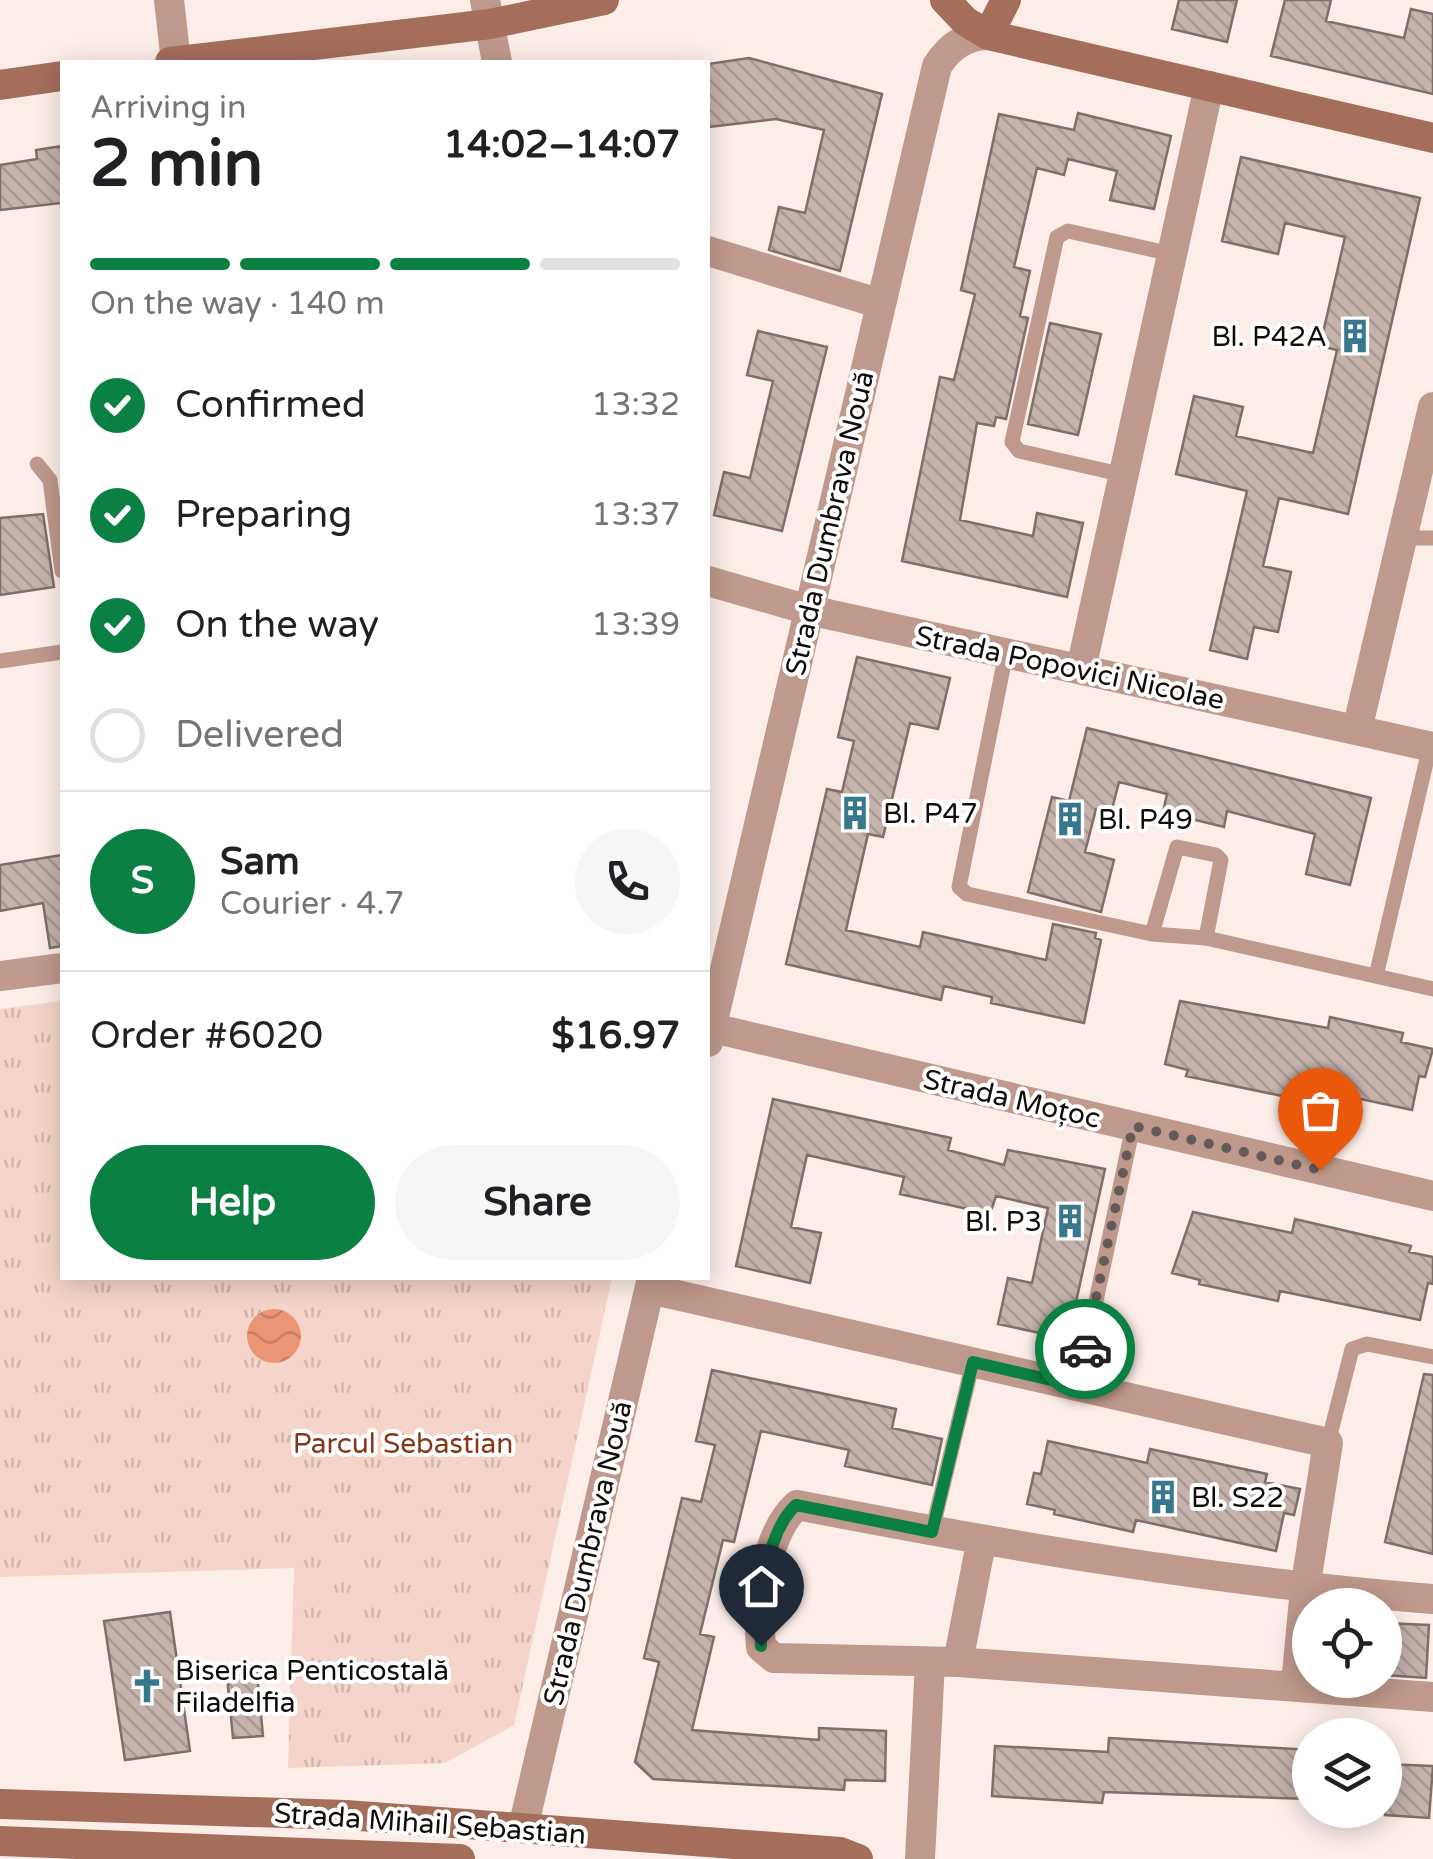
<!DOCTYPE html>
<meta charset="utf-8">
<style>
:root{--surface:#fff;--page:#f6f6f6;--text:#202124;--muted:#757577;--line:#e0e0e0;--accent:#0b8043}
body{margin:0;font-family:"Varela Round",sans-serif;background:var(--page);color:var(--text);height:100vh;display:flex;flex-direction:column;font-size:38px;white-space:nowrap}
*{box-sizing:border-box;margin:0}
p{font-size:32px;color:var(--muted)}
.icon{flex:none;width:55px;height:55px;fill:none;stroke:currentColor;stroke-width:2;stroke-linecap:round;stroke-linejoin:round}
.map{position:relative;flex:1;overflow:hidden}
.panel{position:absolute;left:60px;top:60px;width:650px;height:1220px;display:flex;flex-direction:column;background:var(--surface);border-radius:0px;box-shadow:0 5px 25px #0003}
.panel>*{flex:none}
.tools{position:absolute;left:1292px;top:1588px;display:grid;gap:20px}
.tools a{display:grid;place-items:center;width:110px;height:110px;border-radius:50%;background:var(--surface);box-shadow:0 5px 25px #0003;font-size:50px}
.pin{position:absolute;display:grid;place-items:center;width:85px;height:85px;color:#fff;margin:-102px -42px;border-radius:50% 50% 50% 0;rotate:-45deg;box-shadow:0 0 10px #0007}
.pin .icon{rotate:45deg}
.courier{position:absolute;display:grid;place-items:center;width:100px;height:100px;margin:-50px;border:8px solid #0b8043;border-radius:50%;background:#fff;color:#222;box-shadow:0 2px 12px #0007}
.head em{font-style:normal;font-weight:700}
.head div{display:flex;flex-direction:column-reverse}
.head{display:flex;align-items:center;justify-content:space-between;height:170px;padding:0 30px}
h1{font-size:65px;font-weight:700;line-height:75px}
.bar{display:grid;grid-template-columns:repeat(4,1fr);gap:15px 10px;align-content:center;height:120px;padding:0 30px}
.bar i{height:12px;border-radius:8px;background:var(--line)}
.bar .current{background:var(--accent)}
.bar p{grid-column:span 4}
.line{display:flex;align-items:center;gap:25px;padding:0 30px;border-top:2px solid var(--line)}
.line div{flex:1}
.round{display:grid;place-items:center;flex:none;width:105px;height:105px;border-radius:52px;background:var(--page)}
ol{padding:0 30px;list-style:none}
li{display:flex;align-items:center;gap:30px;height:110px}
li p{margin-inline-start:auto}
li .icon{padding:10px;border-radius:50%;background:var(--accent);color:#fff;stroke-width:4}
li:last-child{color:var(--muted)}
li i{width:55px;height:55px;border:5px solid var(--line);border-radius:50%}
.cta{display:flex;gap:20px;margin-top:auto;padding:20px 30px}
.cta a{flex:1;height:115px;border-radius:60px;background:var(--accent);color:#fff;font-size:40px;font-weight:700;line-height:115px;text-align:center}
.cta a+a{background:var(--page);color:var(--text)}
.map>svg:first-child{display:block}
.grass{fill:url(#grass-tufts)}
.water{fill:url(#water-waves)}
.building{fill:url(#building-back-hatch);stroke:#806f69;stroke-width:2.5}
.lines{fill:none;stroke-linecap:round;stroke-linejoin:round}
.lane{stroke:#bf998b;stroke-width:15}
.street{stroke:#bf998b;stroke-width:30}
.secondary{stroke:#a46e5a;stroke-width:30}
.done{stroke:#645b58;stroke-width:10;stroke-dasharray:0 18}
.route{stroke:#0b8043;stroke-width:12}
.labels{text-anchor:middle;stroke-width:8;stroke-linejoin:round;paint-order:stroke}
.poi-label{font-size:28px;fill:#120c0a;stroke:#fff;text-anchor:start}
.street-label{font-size:28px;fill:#120c0a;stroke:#fff}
.park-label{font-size:28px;fill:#853819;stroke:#fff}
</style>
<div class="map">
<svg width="1433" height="1859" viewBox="0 0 1433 1859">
<defs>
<pattern id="grass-tufts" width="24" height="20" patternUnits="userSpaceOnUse" patternTransform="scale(2.5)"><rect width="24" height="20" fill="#f5d5ca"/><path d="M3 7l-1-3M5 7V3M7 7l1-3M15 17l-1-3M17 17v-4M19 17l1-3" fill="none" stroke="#d1b6ac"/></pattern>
<pattern id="water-waves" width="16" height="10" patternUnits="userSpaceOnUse" patternTransform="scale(2.5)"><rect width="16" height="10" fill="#ea9575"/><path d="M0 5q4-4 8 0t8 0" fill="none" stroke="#c87f64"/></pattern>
<pattern id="building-back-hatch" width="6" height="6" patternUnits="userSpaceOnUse" patternTransform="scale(2.5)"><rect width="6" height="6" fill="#c4b2ab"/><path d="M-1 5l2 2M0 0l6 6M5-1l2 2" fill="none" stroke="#a79892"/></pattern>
</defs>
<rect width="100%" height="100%" fill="#fcede8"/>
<path class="grass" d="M 62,1001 L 62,1278 L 612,1278 L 514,1725 L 445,1763 L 288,1768 L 294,1568 L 0,1577 L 0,1009 Z"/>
<path class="water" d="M247 1336a27 27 0 1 1 54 0a27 27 0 1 1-54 0Z"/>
<path class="building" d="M 1179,0 L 1237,0 L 1227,42 L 1172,29 Z
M 1285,0 L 1331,0 L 1326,21 L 1404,38 L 1411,9 L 1433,14 L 1433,94 L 1271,56 Z
M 749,58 L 882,94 L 840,271 L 769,250 L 779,207 L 805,213 L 824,130 L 776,119 L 708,127 L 708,64 Z
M 1078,113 L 1171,136 L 1154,209 L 1110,200 L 1117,171 L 1068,159 L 1064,175 L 1037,168 L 1014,267 L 1030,271 L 1020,316 L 1028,318 L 1006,419 L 996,417 L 994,426 L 977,423 L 960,520 L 1033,536 L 1037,513 L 1083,523 L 1067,597 L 902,561 L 940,377 L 954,380 L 975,294 L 961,290 L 999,114 L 1074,130 Z
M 62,146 L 62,203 L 0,210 L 0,165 L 37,159 L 36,150 Z
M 1241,157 L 1420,198 L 1348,514 L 1279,498 L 1263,566 L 1291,572 L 1278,632 L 1254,627 L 1247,659 L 1210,650 L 1247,491 L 1176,474 L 1194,396 L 1243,407 L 1236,436 L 1313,453 L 1337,350 L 1320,346 L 1345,237 L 1285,223 L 1278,254 L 1222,241 Z
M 1050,323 L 1101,334 L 1078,435 L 1028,424 Z
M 758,331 L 827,347 L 782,531 L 714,515 L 724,472 L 750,478 L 773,381 L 747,375 Z
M 43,514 L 54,587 L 0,595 L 0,518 Z
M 857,657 L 950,678 L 938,729 L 910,723 L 883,837 L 868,834 L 846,930 L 920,947 L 923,932 L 1046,960 L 1053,924 L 1096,933 L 1095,938 L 1101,940 L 1084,1023 L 991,1003 L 992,997 L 944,986 L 941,1000 L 786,964 L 827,789 L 842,792 L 854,741 L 838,737 Z
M 1087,728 L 1371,798 L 1350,885 L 1306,874 L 1315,834 L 1227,811 L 1224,827 L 1163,812 L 1167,794 L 1119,782 L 1111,813 L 1096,809 L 1085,852 L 1114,860 L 1101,912 L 1028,892 L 1052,797 L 1069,801 Z
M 62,855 L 62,946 L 50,948 L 43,903 L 0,911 L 0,865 Z
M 1180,1001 L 1328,1028 L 1330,1017 L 1403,1033 L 1401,1042 L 1433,1049 L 1425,1077 L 1419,1076 L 1412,1110 L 1314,1089 L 1311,1102 L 1186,1076 L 1188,1070 L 1165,1064 Z
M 773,1099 L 951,1138 L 948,1150 L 1004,1165 L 1008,1150 L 1105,1169 L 1068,1339 L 998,1324 L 1008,1278 L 1032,1283 L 1048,1208 L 996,1196 L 990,1214 L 900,1194 L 904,1177 L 807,1155 L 791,1227 L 821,1233 L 810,1283 L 736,1266 Z
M 1193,1212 L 1292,1233 L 1295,1219 L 1411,1246 L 1409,1252 L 1433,1257 L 1433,1284 L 1428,1283 L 1420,1320 L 1280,1291 L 1278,1301 L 1199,1284 L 1200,1280 L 1172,1273 Z
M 712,1370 L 896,1409 L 892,1428 L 942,1439 L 932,1485 L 845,1466 L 849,1450 L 761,1431 L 734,1542 L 723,1540 L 700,1634 L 714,1637 L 692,1730 L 819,1740 L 819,1728 L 886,1731 L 885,1781 L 845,1780 L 844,1790 L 653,1779 L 635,1762 L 659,1662 L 644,1658 L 682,1498 L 701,1502 L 715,1445 L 696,1441 Z
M 1424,1374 L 1433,1375 L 1433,1554 L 1385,1542 Z
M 1048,1441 L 1147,1463 L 1150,1449 L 1267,1474 L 1265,1482 L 1300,1489 L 1294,1515 L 1284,1513 L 1276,1551 L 1136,1520 L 1133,1532 L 1054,1514 L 1055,1510 L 1027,1504 L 1034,1473 L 1041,1474 Z
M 170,1612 L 190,1751 L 125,1760 L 104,1621 Z
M 1385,1623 L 1429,1625 L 1426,1678 L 1385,1675 Z
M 257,1673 L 263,1736 L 233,1738 L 227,1676 Z
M 1109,1738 L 1310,1750 L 1310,1799 L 1104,1792 L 1102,1803 L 992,1796 L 995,1746 L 1108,1752 Z
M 1385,1764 L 1433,1766 L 1429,1818 L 1385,1815 Z"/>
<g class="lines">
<path class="lane" d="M 37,464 L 50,480 L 62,571
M 1124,475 L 1019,451 L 1012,442 L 1057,237 L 1068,231 L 1172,254
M 1402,538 L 1433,538
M 1006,653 L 959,887 L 967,894 L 1152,934
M 0,661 L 62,652
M 1206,938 L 1221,860 L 1216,855 L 1177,847 L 1152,934 L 1206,938 L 1433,989
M 1376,976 L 1430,746
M 1078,1386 L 1133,1126
M 1328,1443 L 1352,1349 L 1367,1344 L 1433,1357
M 932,1531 L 973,1362"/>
<path class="street" d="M 169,0 L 176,62
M 485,0 L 497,62
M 708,251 L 881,304
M 708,581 L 809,610 L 1433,747
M 1081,669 L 1209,86
M 1357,730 L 1433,407
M 0,976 L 62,968
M 708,1027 L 1433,1196
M 708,1042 L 937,66 C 949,47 965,35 988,35
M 650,1289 L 1328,1443 L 1305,1589 L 1296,1684
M 1433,1599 C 1218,1582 1008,1546 797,1505 C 765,1534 757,1605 761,1647 L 774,1658 L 958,1662 L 1433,1697
M 958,1662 L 981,1543
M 523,1828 L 652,1278
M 920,1859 L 930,1662"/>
<path class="secondary" d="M 945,0 L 965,21 L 988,35 L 1433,138
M 988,35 L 1006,0
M 170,62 L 490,24 L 604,0
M 0,85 L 62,76
M 0,1804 L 346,1815 L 840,1852 L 858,1859
M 0,1841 L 460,1859"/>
</g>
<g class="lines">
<path class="done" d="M 1085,1349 L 1133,1126 L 1320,1170"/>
<path class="route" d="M 761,1646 C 758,1605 765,1534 796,1505 L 932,1532 L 973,1362 L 1078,1386 L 1085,1349"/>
</g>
<defs>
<g id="building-bare" transform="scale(2.7)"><path d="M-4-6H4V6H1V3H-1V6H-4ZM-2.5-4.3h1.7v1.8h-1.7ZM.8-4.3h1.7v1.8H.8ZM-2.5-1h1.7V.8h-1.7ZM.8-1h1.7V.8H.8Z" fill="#38788c" stroke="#fff" stroke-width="2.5" paint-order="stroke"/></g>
<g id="church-bare" transform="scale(2.7)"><path d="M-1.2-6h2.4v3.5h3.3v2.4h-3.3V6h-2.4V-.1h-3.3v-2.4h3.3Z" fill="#38788c" stroke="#fff" stroke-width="2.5" paint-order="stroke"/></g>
</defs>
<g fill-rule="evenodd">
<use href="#building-bare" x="1355" y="336"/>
<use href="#building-bare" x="855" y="813"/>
<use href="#building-bare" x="1070" y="819"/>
<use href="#building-bare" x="1070" y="1221"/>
<use href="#building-bare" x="1163" y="1497"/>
<use href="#church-bare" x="147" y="1686"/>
</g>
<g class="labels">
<g class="poi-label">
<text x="1327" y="346" text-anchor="end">Bl. P42A</text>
<text x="883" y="823">Bl. P47</text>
<text x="1098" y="829">Bl. P49</text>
<text x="1042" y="1231" text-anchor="end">Bl. P3</text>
<text x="1191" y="1507">Bl. S22</text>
<text x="175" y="1680">Biserica Penticostală<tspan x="175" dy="32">Filadelfia</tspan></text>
</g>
<g class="street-label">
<text transform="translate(829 523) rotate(-77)" y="10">Strada Dumbrava Nouă</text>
<text transform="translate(1070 667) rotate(12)" y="10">Strada Popovici Nicolae</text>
<text transform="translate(1012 1098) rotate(13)" y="10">Strada Moțoc</text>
<text transform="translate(587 1553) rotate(-77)" y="10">Strada Dumbrava Nouă</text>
<text transform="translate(430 1823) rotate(4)" y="10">Strada Mihail Sebastian</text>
</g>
<g class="park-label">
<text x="403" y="1453">Parcul Sebastian</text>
</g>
</g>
</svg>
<div class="tools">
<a><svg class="icon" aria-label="locate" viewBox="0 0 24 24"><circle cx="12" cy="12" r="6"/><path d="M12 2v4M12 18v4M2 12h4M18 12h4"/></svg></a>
<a><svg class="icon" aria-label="layers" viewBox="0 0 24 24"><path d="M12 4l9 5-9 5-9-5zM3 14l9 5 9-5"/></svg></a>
</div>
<div class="pin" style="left:1320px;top:1170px;background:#ea580c"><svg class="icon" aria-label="bag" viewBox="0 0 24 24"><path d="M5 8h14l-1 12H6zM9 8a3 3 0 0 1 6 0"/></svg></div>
<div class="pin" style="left:761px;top:1646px;background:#1f2937"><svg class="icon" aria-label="home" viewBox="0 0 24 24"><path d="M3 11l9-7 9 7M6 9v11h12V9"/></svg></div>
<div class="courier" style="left:1085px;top:1349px"><svg class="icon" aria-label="car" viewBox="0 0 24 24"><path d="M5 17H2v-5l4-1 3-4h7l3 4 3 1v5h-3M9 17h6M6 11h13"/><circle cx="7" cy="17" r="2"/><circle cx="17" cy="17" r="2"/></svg></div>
<section class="panel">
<div class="head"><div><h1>2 min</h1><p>Arriving in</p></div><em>14:02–14:07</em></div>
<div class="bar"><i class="current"></i><i class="current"></i><i class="current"></i><i></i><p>On the way · 140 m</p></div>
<ol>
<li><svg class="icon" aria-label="check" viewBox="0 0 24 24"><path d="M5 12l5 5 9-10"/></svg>Confirmed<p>13:32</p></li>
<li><svg class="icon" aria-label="check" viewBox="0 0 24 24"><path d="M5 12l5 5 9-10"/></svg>Preparing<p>13:37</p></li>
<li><svg class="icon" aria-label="check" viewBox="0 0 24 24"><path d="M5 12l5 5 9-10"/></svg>On the way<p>13:39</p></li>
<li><i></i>Delivered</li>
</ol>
<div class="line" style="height:180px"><b class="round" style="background:var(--accent);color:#fff">S</b><div><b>Sam</b><p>Courier · 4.7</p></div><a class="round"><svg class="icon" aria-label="phone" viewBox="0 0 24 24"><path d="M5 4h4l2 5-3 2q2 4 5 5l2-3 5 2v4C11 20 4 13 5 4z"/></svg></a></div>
<div class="line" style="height:130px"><div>Order #6020</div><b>$16.97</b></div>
<div class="cta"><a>Help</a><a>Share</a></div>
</section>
</div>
